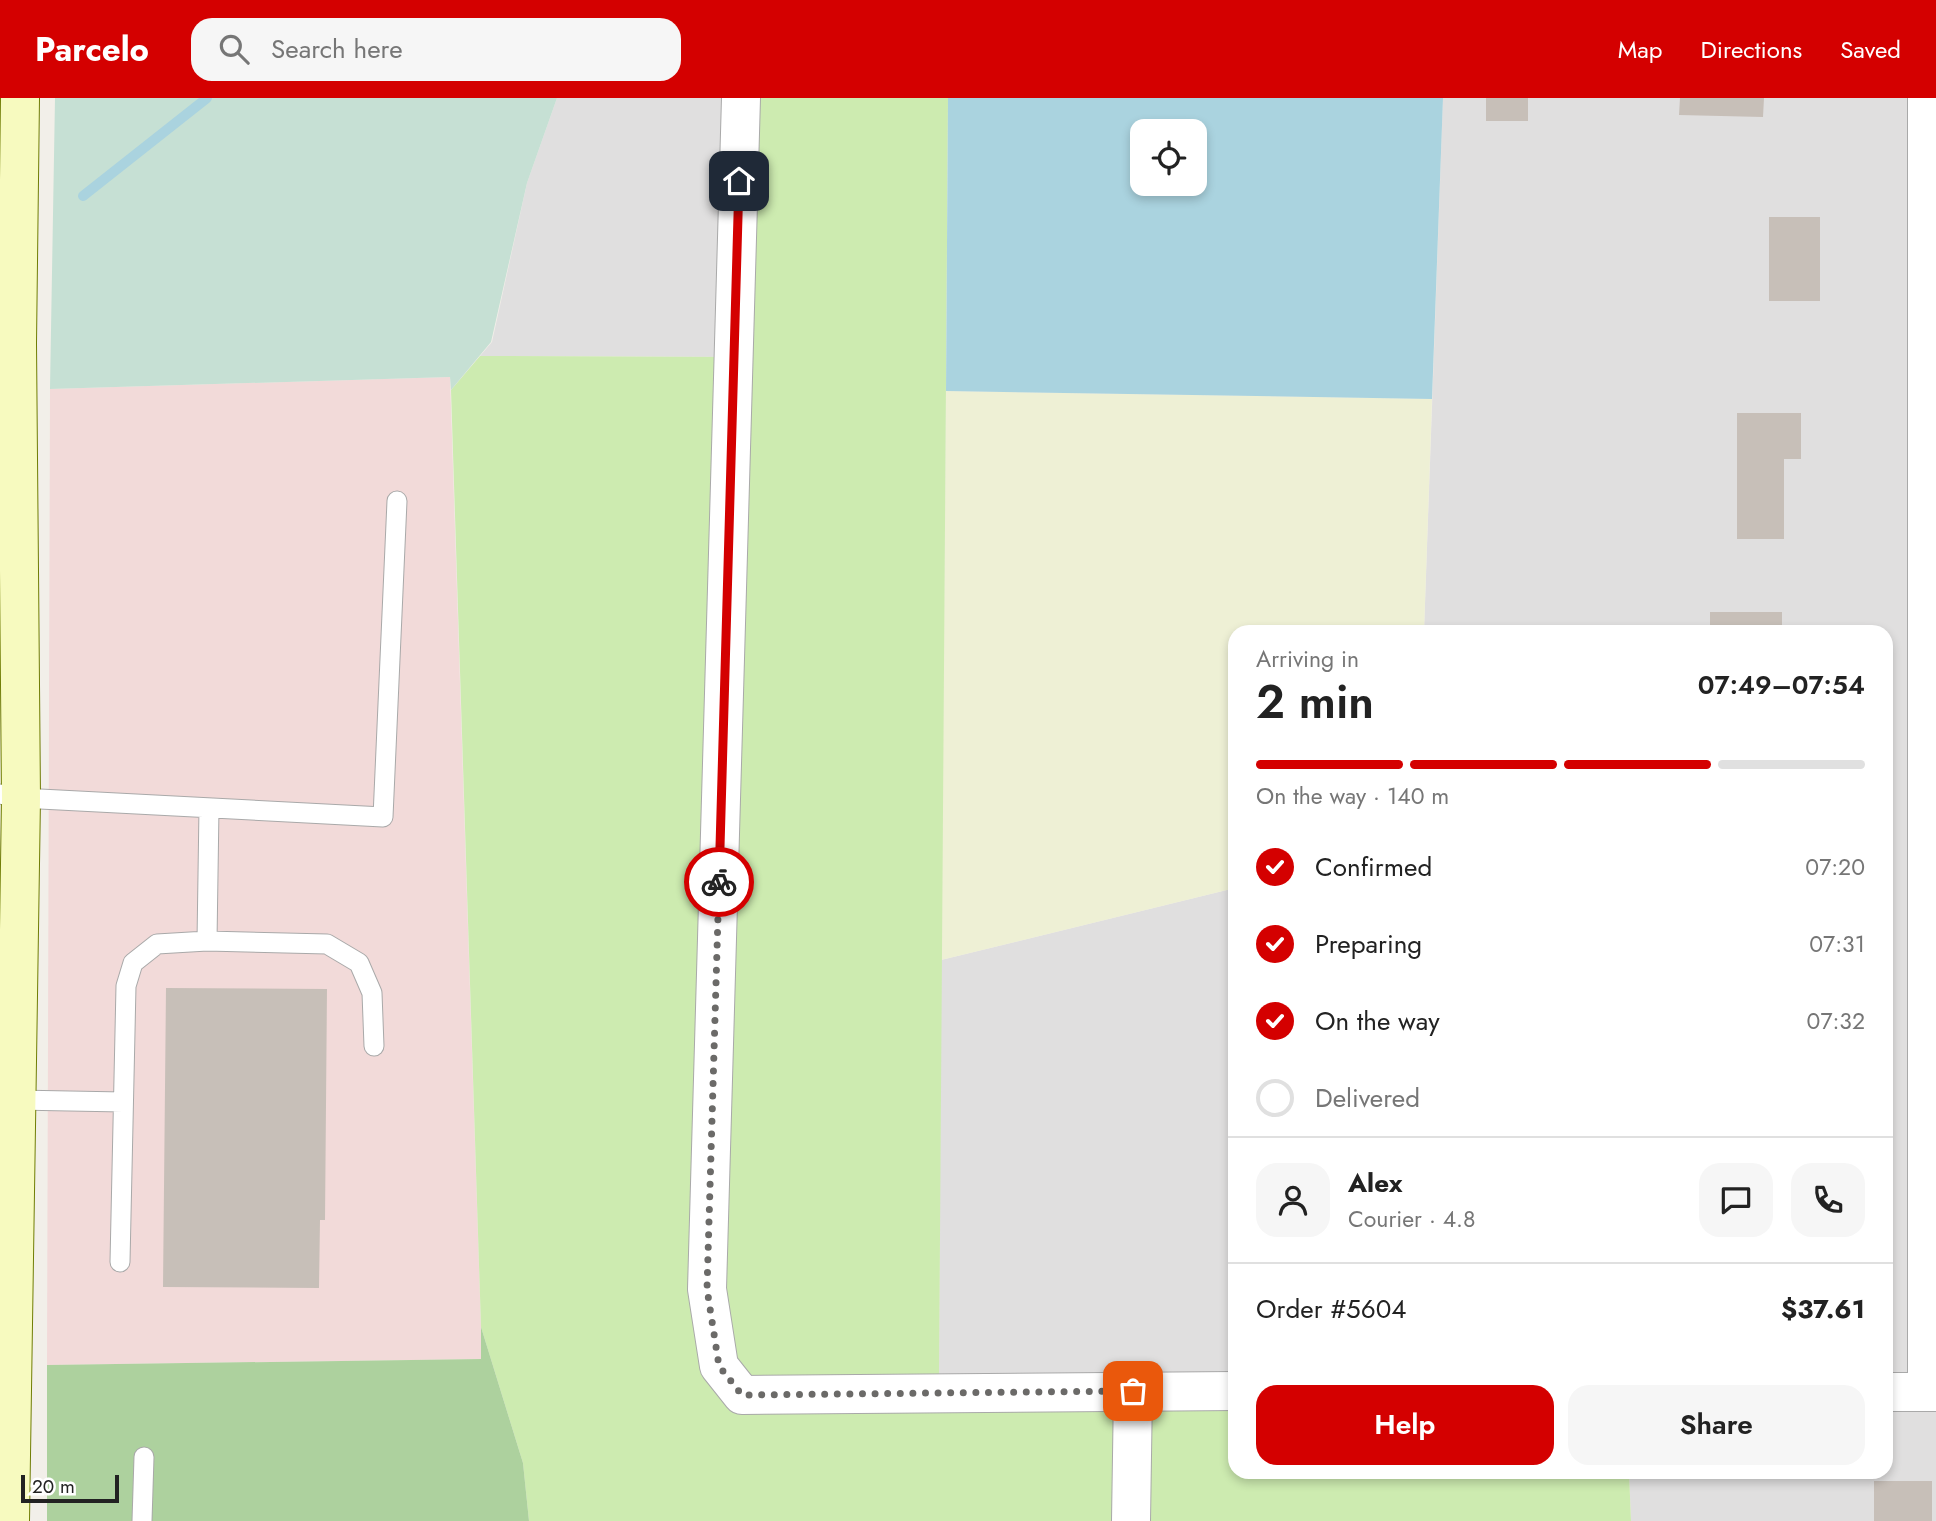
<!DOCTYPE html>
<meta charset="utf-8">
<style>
:root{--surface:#fff;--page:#f6f6f6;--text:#222;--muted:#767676;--line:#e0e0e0;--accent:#d40000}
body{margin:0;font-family:Jost,sans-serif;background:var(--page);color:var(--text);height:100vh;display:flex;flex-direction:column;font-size:26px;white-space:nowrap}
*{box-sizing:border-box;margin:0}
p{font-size:23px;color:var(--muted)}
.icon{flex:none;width:38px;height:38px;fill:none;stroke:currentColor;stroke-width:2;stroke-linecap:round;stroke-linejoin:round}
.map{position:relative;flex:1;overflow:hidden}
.side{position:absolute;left:1228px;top:527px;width:665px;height:854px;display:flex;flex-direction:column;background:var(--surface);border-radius:21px;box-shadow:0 4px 10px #0003}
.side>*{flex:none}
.fabs{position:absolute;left:1130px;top:21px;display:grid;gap:14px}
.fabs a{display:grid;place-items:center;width:77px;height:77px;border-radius:14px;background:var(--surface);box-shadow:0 4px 10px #0003;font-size:35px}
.scale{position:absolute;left:21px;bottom:18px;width:98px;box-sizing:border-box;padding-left:7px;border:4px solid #222;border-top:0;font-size:19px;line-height:24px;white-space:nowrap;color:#222;-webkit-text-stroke:5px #fff;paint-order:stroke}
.pin{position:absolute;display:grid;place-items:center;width:60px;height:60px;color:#fff;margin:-30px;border-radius:14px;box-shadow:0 4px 10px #0006}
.courier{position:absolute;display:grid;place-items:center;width:70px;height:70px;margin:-35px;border:5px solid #d40000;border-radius:50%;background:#fff;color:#222;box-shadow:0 2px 9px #0007}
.overview em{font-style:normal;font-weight:600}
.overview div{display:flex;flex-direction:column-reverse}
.overview{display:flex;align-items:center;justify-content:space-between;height:119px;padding:0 28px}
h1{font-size:46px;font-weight:600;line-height:52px}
.bar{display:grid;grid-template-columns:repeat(4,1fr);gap:10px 7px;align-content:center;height:84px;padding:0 28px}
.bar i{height:9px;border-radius:5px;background:var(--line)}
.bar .selected{background:var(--accent)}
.bar p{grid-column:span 4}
.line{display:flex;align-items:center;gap:18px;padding:0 28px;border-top:2px solid var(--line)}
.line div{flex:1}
.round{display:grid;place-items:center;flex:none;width:74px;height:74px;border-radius:21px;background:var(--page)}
ol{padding:0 28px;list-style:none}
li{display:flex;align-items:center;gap:21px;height:77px}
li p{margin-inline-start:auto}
li .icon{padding:7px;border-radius:50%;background:var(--accent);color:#fff;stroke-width:4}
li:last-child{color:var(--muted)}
li i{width:38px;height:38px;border:4px solid var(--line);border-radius:50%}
.action{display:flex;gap:14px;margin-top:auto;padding:14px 28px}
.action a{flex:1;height:80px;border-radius:21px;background:var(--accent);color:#fff;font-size:28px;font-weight:600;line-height:80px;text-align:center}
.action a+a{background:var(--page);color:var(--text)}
header{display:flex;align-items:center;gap:42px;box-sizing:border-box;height:98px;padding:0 35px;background:var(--accent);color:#fff}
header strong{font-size:33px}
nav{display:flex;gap:38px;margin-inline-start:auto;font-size:24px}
.search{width:490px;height:63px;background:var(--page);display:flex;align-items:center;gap:18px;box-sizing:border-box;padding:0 24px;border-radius:21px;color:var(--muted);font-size:26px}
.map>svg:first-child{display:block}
.residential{fill:#e0dfdf}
.commercial{fill:#f2dad9}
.farmland{fill:#eef0d5}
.grass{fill:#cdebb0}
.forest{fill:#add19e}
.wetland{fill:#c6e0d4}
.water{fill:#aad3df;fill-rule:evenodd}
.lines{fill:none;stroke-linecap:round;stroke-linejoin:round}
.stream{stroke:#aad3df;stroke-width:10}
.building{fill:#c7bfb8}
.lane-casing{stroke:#a9a9a9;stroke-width:21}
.street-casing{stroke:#a9a9a9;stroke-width:40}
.secondary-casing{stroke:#707d05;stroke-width:40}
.lane{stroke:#fff;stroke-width:19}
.street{stroke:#fff;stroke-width:38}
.secondary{stroke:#f7fabf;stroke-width:38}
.done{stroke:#6b6a68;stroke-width:7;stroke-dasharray:0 12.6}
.route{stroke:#d40000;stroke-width:9}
</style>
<header>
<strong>Parcelo</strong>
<div class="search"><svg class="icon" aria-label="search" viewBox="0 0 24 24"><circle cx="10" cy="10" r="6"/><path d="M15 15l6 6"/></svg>Search here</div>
<nav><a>Map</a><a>Directions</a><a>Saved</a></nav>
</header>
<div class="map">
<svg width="1936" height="1423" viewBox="0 0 1936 1423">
<rect width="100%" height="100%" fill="#f2efe9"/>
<path class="residential" d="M 557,0 L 749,0 L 748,259 L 480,258 L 492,244 L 527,85 Z
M 1443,0 L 1936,0 L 1936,1423 L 1631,1423 L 1629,1374 L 1886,1374 L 1886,534 L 1424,534 Z
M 1235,790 L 1235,1286 L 939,1282 L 941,862 Z"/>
<path class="commercial" d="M 450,279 L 482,1261 L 47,1267 L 50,291 Z"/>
<path class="farmland" d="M 946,293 L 1432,301 L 1424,534 L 1236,534 L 1235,790 L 941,862 Z"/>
<path class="grass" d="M 749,0 L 948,0 L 939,1282 L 1235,1286 L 1236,1374 L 1629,1374 L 1631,1423 L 529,1423 L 523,1365 L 481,1229 L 451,292 L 480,258 L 747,259 Z"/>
<path class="forest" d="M 481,1229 L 523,1365 L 529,1423 L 47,1423 L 47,1267 L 481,1261 Z"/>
<path class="wetland" d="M 55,0 L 557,0 L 527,85 L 491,244 L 451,292 L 450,279 L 50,291 Z"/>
<path class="water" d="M 948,0 L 1443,0 L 1432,301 L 946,293 ZM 1143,33 L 1195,33 L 1195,86 L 1143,86 Z"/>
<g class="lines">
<path class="stream" d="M 83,98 L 207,0"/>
</g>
<path class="building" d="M 1486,0 L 1528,0 L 1528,23 L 1486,23 Z
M 1680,0 L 1764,0 L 1763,19 L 1679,17 Z
M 1769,119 L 1820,119 L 1820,203 L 1769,203 Z
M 1737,315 L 1801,315 L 1801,361 L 1784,361 L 1784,441 L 1737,441 Z
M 1710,514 L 1782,514 L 1782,534 L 1710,534 Z
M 166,890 L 327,891 L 325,1122 L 320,1122 L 319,1190 L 163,1189 Z
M 1874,1383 L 1932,1383 L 1932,1423 L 1874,1423 Z"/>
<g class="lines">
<g class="lane-casing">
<path id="lane" d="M 0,696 L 21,700 L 383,719 L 397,403
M 207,843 L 209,710
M 16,1002 L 123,1004
M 120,1164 L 126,888 L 133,865 L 157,846 L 207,843 L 327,846 L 359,865 L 372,895 L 374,948
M 142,1423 L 144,1359"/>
</g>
<g class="street-casing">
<path id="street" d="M 741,0 L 707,1191 L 719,1268 L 742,1297 L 1236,1293
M 1927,0 L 1927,1294
M 1886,1294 L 1936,1294
M 1131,1423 L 1133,1293"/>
</g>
<g class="secondary-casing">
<path id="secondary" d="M 10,1423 L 21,700 L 17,246 L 20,0"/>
</g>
<use href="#lane" class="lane"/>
<use href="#street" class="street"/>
<use href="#secondary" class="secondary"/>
</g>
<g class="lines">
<path class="done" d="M 719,784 L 707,1191 L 719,1268 L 742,1297 L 1133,1293"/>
<path class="route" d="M 719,784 L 739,83"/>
</g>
</svg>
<div class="fabs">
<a><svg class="icon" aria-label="locate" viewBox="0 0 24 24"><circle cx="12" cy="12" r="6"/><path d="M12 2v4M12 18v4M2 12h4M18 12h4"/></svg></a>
</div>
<div class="scale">20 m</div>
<div class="pin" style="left:1133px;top:1293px;background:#ea580c"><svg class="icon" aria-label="bag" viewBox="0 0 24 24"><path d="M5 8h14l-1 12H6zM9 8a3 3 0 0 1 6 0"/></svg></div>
<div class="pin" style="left:739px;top:83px;background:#1f2937"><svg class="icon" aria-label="home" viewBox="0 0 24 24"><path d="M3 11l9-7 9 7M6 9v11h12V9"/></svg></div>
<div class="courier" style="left:719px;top:784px"><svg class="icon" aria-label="bike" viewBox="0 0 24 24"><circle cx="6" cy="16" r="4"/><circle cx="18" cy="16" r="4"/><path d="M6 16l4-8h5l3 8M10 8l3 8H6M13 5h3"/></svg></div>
<section class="side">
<div class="overview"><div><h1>2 min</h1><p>Arriving in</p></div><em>07:49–07:54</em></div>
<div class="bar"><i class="selected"></i><i class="selected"></i><i class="selected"></i><i></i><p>On the way · 140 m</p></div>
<ol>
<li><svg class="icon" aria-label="check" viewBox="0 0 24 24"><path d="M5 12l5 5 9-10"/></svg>Confirmed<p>07:20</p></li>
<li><svg class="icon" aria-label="check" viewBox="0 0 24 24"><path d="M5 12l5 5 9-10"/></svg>Preparing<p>07:31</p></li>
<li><svg class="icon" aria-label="check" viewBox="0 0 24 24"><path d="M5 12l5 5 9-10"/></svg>On the way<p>07:32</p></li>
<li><i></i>Delivered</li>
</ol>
<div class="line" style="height:126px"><a class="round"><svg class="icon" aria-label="person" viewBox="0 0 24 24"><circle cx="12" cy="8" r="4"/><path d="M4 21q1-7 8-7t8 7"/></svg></a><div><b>Alex</b><p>Courier · 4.8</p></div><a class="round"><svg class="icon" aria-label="chat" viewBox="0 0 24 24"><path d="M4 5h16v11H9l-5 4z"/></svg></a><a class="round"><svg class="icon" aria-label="phone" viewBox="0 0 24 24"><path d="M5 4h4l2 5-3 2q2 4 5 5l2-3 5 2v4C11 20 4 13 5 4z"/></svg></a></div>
<div class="line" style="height:91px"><div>Order #5604</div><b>$37.61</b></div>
<div class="action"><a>Help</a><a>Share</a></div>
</section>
</div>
